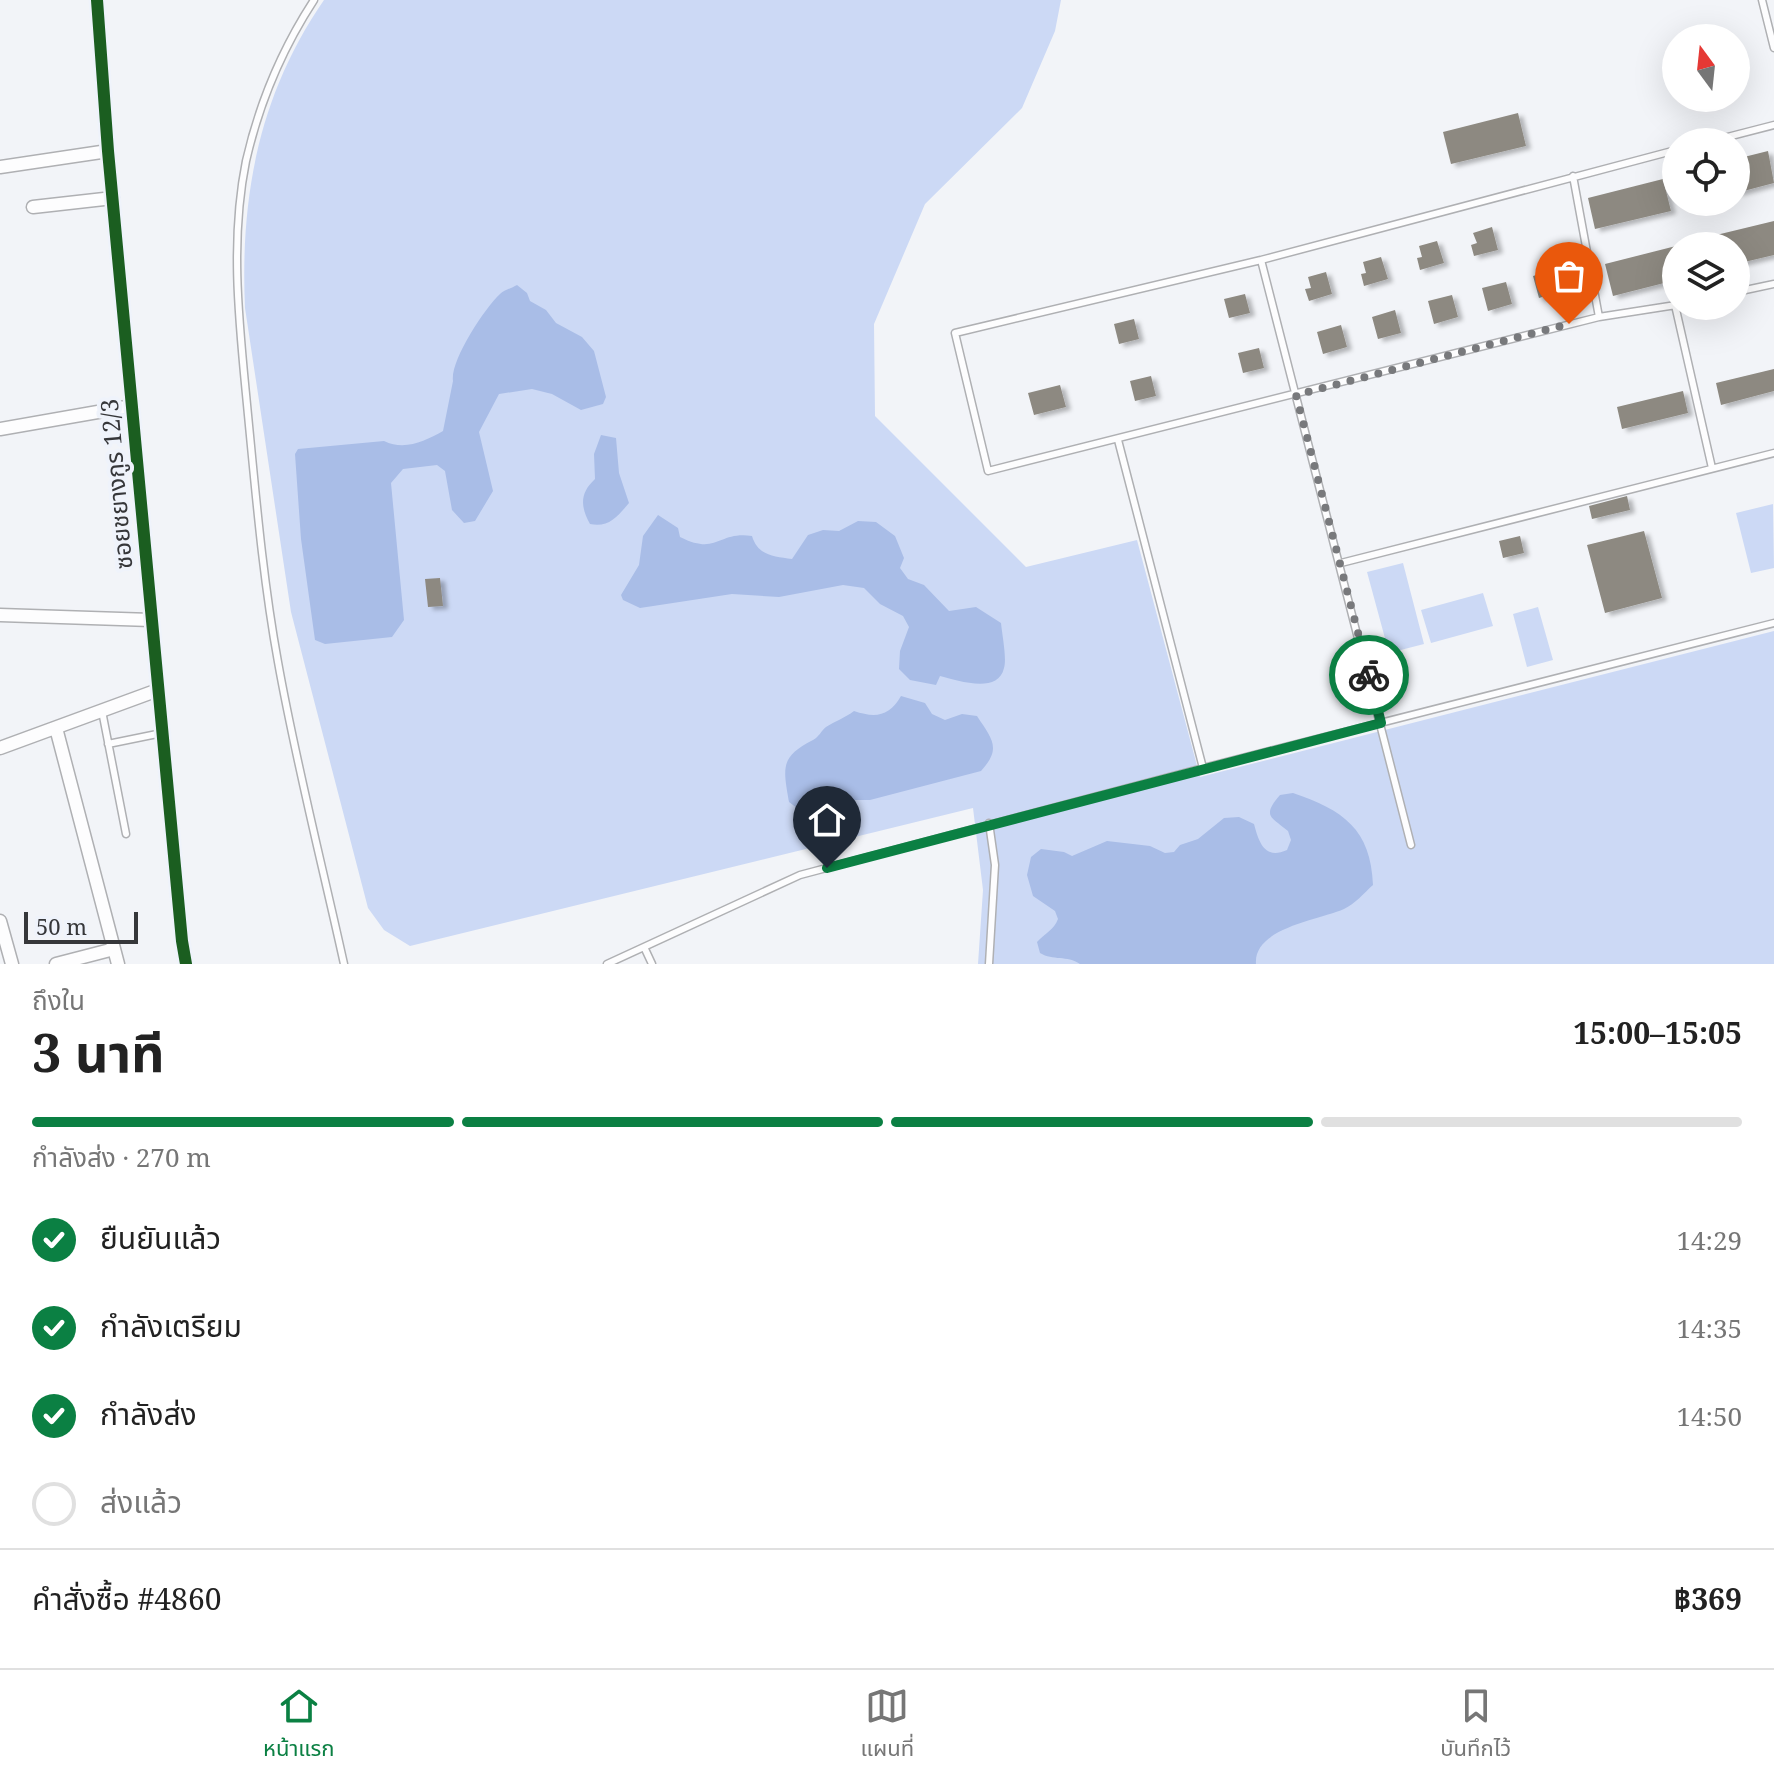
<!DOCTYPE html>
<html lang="th">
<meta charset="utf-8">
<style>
:root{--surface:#fff;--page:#f6f6f6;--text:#222;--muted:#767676;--line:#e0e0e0;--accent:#0b8043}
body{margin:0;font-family:"Noto Serif","Noto Sans Thai",serif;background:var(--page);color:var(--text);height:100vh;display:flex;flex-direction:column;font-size:30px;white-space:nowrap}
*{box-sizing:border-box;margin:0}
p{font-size:26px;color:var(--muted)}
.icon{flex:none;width:44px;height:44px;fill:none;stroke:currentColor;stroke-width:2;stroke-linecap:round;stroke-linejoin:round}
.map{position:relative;height:964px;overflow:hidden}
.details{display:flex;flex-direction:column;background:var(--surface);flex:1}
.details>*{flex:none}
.needle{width:52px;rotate:345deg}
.tools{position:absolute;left:1662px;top:24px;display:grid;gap:16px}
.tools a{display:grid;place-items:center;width:88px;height:88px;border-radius:50%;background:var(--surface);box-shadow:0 8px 32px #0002;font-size:40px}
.scale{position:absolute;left:24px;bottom:20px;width:114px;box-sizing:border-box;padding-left:8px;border:4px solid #36373a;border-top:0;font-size:22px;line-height:28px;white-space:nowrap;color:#36373a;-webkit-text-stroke:6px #eff3fb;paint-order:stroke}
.pin{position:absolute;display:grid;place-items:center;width:68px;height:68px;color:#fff;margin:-82px -34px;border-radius:50% 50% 50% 0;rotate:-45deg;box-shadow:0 0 8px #0007}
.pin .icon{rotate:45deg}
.courier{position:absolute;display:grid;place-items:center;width:80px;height:80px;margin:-40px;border:6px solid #0b8043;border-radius:50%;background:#fff;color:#222;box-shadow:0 2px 10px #0007}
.head em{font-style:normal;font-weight:700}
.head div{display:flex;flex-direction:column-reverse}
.head{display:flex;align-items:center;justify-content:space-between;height:136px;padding:0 32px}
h1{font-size:52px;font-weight:700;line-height:60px}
.bar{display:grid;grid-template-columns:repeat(4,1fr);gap:12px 8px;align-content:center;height:96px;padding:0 32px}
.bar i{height:10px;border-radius:6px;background:var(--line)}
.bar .selected{background:var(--accent)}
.bar p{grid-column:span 4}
.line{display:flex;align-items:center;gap:20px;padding:0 32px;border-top:2px solid var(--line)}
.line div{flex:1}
ol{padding:0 32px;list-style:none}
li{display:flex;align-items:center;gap:24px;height:88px}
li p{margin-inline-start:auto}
li .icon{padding:8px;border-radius:50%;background:var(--accent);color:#fff;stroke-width:4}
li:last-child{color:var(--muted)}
li i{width:44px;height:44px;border:4px solid var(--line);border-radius:50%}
.menu{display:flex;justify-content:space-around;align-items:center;height:112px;border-top:2px solid var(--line);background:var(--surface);font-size:22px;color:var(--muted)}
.menu a{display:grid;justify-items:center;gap:4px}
.menu .selected{color:var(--accent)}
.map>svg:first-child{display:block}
.green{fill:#ccd9f5}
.water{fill:#a9bde7}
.building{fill:#8d8981;filter:url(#shadow)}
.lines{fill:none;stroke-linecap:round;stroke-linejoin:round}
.lane-casing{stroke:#afb0b3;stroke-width:9}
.street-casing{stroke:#afb0b3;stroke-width:15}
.lane{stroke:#fdfdfe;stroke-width:6}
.street{stroke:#fdfdfe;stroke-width:12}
.cycleway-casing{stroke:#eff3fb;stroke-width:17}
.cycleway{stroke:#1b5e20;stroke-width:12}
.done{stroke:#78797c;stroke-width:8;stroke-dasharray:0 14.4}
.route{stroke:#0b8043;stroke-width:10}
.labels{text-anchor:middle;stroke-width:8;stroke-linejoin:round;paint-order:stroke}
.street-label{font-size:24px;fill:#36373a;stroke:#eff3fb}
</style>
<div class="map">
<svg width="1774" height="964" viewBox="0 0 1774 964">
<defs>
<filter id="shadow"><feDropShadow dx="5" dy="3" stdDeviation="2" flood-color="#0004"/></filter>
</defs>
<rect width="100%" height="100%" fill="#f2f4f8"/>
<path class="green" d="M 324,0 L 1061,0 L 1055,31 L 1022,108 L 925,204 L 874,324 L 875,416 L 1026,567 L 1137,540 L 1200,777 L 1774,631 L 1774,964 L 978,964 L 983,890 L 973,808 L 410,946 L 384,930 L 368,908 L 291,612 L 245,308 C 240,196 259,94 324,0 Z
M 1773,504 L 1774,568 L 1751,573 L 1736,513 Z
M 1403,563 L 1424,644 L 1389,653 L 1367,572 Z
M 1483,593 L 1493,626 L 1431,643 L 1421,610 Z
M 1538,607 L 1553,660 L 1527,667 L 1513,614 Z"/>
<path class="water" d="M 517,285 L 527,293 L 530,301 L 546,310 L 556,323 L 582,337 L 594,351 L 606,397 L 603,404 L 581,410 L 552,394 L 532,389 L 499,394 L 479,432 L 493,491 L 475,521 L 464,523 L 452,510 L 445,471 L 437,465 L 403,469 L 391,483 L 404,620 L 392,637 L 325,644 L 315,640 L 301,539 L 295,454 L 298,449 L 384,441 C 405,451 425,441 443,431 L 453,381 C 450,361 484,309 500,294 C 504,290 512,288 517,285 Z
M 601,435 L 616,438 L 619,473 L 629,503 C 618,516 609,528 590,524 C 580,506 580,493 595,479 L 594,454 Z
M 658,515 L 678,528 L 680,537 C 718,556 717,531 752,536 C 758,556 774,556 792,559 L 808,535 L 823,530 L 839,531 L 858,521 L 876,522 L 895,536 L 904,558 L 900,568 L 908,579 L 924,585 L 949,611 L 976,607 L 1001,623 C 1002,634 1007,659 1004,668 C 998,695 957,680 940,676 L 936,685 L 910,680 L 899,669 L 900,651 L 909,627 L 903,616 L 880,604 L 864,588 L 843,585 L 779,597 L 732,594 L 640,608 L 623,600 L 621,595 L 639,565 L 643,536 Z
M 901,696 L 925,703 L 932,714 L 945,720 L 962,714 L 977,716 C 992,739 1002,748 981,771 L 870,800 L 835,800 L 801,811 L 789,802 C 783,767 780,757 813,740 C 819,737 821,731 826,727 C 835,721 845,718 854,711 C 875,718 889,717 901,696 Z
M 1293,793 C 1343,810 1371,829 1373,885 C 1364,893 1355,904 1344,909 C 1319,920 1253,928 1256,964 L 1080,964 C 1067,955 1053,961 1040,953 L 1037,942 C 1045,933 1054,930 1058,919 L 1055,911 L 1033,896 L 1027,875 L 1031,857 L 1041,849 L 1064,852 L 1072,856 L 1107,841 L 1150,846 L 1165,853 L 1174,852 L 1180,845 L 1198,839 L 1224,818 L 1239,817 L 1254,824 C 1259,843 1265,860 1287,850 L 1291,840 L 1288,831 C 1272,817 1261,817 1280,795 Z"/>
<path class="building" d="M 1518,113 L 1526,146 L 1451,164 L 1443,132 Z
M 1768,151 L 1774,183 L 1736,193 L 1736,159 Z
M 1663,179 L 1671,211 L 1595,229 L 1588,198 Z
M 1774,221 L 1774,255 L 1736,264 L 1736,246 L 1710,246 L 1708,237 Z
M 1492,227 L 1498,250 L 1474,256 L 1471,245 L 1477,243 L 1473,233 Z
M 1437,241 L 1444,263 L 1420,270 L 1417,258 L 1422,257 L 1419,246 Z
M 1676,246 L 1676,280 L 1613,296 L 1605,264 Z
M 1381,257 L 1388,279 L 1364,286 L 1361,274 L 1366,273 L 1363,262 Z
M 1556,269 L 1562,291 L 1539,298 L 1533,276 Z
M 1326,272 L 1332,294 L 1309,301 L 1305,289 L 1311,288 L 1308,277 Z
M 1506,282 L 1512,304 L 1488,311 L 1482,288 Z
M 1245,294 L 1250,313 L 1229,318 L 1224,299 Z
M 1452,295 L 1458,317 L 1434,324 L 1428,301 Z
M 1395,310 L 1401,333 L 1378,339 L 1372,317 Z
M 1134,319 L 1139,339 L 1119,344 L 1114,324 Z
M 1341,325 L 1347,347 L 1323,354 L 1317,332 Z
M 1259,348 L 1264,368 L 1243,373 L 1238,353 Z
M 1774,369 L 1774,391 L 1721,405 L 1716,383 Z
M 1151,376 L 1156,396 L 1135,401 L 1130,381 Z
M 1060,385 L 1066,407 L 1034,415 L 1028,393 Z
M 1683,391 L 1688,413 L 1622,429 L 1617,407 Z
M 1627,496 L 1630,510 L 1592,519 L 1589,506 Z
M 1644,531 L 1662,598 L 1605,613 L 1587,545 Z
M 1520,536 L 1524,553 L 1503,558 L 1499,541 Z
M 440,578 L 443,606 L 428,607 L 425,579 Z"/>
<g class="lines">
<g class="lane-casing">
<path id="lane" d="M 314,0 C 282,49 259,104 246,161 C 229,245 240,330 248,415 C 256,497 263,580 278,662 C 296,763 322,864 344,964
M 1762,0 L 1774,48
M 1708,142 L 1774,125
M 1676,150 L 1261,260 L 955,333 L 988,471 L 1599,317 L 1676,305
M 1573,176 L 1599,317
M 1261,260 L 1411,845
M 1736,292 L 1774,284
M 1675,305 L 1712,468
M 1118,440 L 1203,768
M 1341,563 L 1774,453
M 102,711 L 126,834
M 108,744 L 162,733
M 645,949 L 652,964
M 607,964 L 800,875 L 1203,768 L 1774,623
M 989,964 L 995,865 L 989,823"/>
</g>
<g class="street-casing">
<path id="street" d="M 97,0 L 108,151 L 182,941 L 186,964
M 0,167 L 108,151
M 33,207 L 113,198
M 0,429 L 132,406
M 0,615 L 151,620
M 56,728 L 118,964
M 0,748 L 158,690
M 0,921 L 12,964
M 56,964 L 114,949"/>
</g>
<use href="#lane" class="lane"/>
<use href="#street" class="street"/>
<g class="cycleway-casing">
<path id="cycleway" d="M 97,0 L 108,151 L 182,941 L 186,964"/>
</g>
<use href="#cycleway" class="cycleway"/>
</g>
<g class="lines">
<path class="done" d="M 1369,675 L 1296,395 L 1569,324"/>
<path class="route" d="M 827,868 L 1381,723 L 1369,675"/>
</g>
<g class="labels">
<g class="street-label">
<text transform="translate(117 484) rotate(-95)" y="8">ซอยชยางกูร 12/3</text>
</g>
</g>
</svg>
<div class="tools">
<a><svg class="needle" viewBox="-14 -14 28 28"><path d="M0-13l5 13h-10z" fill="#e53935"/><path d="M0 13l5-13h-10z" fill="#767676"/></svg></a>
<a><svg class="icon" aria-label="locate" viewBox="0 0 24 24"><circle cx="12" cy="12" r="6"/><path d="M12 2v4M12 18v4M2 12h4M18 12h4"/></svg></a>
<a><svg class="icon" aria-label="layers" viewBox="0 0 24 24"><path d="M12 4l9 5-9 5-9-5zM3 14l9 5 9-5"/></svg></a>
</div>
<div class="scale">50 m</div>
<div class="pin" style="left:1569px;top:324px;background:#ea580c"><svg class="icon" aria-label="bag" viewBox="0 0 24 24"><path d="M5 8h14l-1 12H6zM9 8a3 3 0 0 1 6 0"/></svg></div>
<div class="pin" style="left:827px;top:868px;background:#1f2937"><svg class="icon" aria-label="home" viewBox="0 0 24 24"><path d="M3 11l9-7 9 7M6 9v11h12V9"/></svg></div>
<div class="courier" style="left:1369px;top:675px"><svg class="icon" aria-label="bike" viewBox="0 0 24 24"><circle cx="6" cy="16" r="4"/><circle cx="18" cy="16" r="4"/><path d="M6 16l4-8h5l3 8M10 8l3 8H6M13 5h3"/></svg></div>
</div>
<section class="details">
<div class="head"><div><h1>3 นาที</h1><p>ถึงใน</p></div><em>15:00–15:05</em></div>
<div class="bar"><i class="selected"></i><i class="selected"></i><i class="selected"></i><i></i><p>กำลังส่ง · 270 m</p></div>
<ol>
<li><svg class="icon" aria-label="check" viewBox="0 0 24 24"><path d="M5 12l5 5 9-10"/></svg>ยืนยันแล้ว<p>14:29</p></li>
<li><svg class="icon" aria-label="check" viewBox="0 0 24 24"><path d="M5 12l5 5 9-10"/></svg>กำลังเตรียม<p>14:35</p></li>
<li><svg class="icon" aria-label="check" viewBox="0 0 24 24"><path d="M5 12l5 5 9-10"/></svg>กำลังส่ง<p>14:50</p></li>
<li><i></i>ส่งแล้ว</li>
</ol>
<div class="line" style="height:104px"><div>คำสั่งซื้อ #4860</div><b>฿369</b></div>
</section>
<nav class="menu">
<a class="selected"><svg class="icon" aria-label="home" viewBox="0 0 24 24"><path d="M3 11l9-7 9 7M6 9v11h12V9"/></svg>หน้าแรก</a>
<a><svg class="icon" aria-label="map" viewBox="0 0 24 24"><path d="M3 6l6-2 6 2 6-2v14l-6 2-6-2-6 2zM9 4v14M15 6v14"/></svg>แผนที่</a>
<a><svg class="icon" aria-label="saved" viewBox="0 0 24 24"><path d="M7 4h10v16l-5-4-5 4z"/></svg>บันทึกไว้</a>
</nav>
